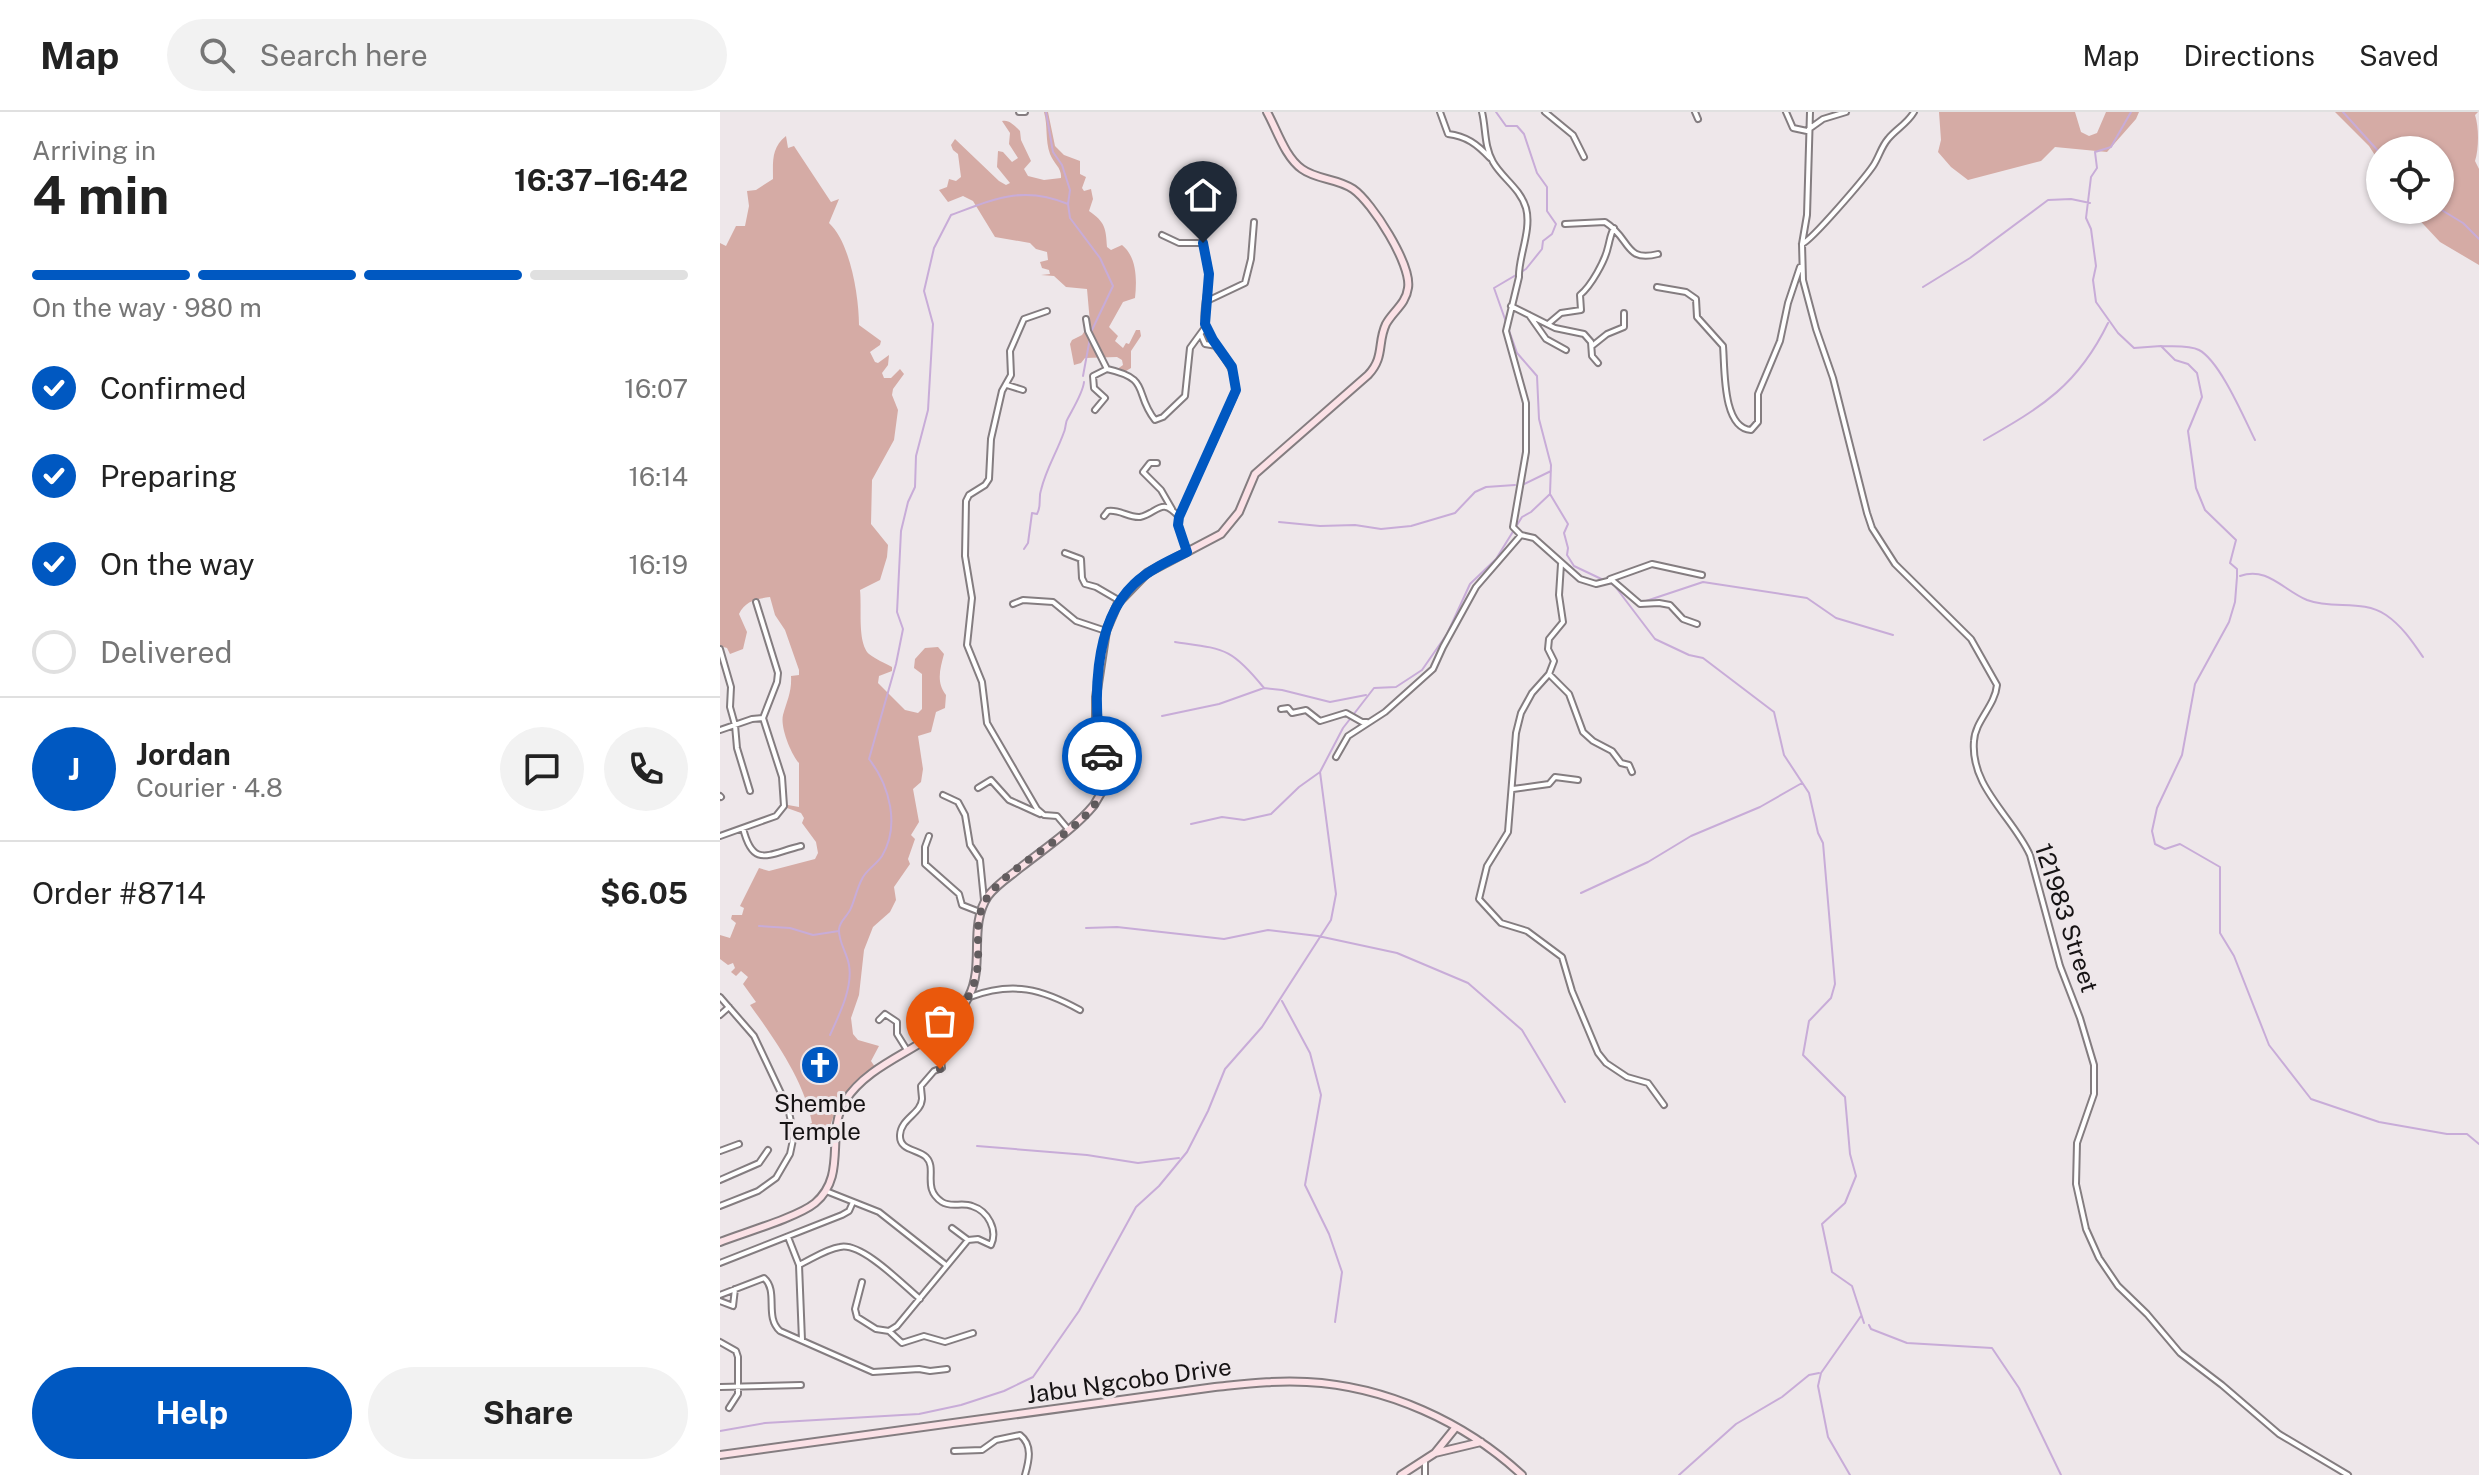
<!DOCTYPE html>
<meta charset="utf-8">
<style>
:root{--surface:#fff;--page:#f2f2f2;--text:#222;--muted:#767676;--line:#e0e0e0;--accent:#0058c1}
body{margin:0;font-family:"Public Sans",sans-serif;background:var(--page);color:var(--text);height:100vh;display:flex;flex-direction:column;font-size:30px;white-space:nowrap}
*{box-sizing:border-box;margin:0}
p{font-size:26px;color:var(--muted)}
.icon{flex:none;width:44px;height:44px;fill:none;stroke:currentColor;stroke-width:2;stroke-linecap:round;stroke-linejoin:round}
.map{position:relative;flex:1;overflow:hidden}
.sheet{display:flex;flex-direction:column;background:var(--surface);width:720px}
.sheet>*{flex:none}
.buttons{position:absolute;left:1646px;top:24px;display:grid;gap:16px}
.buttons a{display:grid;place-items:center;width:88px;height:88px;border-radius:50%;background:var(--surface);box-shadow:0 2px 6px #0004;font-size:40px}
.pin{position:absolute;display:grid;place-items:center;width:68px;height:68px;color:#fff;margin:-82px -34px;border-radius:50% 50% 50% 0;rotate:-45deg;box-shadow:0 0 8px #0007}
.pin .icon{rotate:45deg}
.courier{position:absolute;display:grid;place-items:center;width:80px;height:80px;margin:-40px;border:6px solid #0058c1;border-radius:50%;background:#fff;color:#222;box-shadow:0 2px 10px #0007}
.head em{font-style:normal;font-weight:700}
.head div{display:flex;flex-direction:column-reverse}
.head{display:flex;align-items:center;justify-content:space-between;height:136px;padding:0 32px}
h1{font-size:52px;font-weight:700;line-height:60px}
.bar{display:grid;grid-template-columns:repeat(4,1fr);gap:12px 8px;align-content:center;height:96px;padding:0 32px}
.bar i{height:10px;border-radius:6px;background:var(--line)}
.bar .on{background:var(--accent)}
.bar p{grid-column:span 4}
.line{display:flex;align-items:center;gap:20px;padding:0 32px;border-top:2px solid var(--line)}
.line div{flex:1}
.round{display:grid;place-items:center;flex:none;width:84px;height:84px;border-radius:42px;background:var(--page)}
ol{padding:0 32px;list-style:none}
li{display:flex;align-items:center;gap:24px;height:88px}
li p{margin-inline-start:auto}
li .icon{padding:8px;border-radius:50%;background:var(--accent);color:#fff;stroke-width:4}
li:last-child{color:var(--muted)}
li i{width:44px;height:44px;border:4px solid var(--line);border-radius:50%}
.primary-button{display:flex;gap:16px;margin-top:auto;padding:16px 32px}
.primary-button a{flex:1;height:92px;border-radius:48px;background:var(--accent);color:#fff;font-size:32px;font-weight:700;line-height:92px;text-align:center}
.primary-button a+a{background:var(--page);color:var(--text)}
header{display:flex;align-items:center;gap:48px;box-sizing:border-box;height:112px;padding:0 40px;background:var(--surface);border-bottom:2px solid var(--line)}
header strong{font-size:38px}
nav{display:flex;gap:44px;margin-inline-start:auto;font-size:28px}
.search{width:560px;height:72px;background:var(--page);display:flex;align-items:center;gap:20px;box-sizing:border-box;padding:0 28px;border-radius:44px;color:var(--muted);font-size:30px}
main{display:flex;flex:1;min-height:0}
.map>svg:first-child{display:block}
.green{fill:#d5aba5}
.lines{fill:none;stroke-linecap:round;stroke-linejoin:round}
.stream{stroke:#c8acd8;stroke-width:2}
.street-casing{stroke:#847d80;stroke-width:8}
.secondary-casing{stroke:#847d80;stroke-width:10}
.street{stroke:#fff;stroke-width:4}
.secondary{stroke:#fbe1e6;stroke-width:6}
.done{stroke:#625d5f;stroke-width:8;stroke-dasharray:0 14.4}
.route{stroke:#0058c1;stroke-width:10}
.labels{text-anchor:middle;stroke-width:6;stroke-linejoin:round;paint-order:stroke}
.street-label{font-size:24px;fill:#161314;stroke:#eee7ea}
.poi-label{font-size:24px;fill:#161314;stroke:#eee7ea}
</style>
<header>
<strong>Map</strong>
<div class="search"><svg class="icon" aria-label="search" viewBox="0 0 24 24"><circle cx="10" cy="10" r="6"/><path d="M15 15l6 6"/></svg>Search here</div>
<nav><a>Map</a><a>Directions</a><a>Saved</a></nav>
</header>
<main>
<section class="sheet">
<div class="head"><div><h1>4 min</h1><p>Arriving in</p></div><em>16:37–16:42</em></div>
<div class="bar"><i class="on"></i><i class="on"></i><i class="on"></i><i></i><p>On the way · 980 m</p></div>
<ol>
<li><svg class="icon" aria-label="check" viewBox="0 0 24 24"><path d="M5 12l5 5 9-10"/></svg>Confirmed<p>16:07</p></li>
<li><svg class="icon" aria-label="check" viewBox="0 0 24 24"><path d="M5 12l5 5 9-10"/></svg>Preparing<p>16:14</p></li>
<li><svg class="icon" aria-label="check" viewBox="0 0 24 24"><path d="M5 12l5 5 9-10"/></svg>On the way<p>16:19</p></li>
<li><i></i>Delivered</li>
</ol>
<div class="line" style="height:144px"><b class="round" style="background:var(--accent);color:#fff">J</b><div><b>Jordan</b><p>Courier · 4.8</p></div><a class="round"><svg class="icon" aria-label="chat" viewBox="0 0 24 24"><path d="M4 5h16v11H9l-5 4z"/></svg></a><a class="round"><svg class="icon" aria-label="phone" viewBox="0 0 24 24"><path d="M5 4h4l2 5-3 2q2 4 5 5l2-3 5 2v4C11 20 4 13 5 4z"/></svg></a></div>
<div class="line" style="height:104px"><div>Order #8714</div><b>$6.05</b></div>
<div class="primary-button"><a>Help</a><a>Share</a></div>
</section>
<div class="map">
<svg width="1759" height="1363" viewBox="0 0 1759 1363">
<rect width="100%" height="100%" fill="#eee7ea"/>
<path class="green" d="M 324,0 L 328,0 L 335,34 L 344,43 L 360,49 L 360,62 L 366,65 L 362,76 L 364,79 L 371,77 L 373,87 L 369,99 C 385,110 386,116 387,135 L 391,138 L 402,133 C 417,145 417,168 415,186 L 403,190 L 389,215 L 398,224 L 395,229 L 403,236 L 406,231 L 409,232 L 416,218 L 420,218 L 421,224 L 411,239 L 411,256 L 406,259 L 396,258 L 403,253 L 402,248 L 397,245 L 365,246 L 361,251 L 354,253 L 350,232 L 352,228 L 362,223 L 370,211 L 367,177 L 346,175 L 334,164 L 321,163 L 330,162 L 329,158 L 322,156 L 320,150 L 328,148 L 327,140 L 316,137 L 310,131 L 275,125 L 253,89 L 243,84 L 228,90 L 219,78 L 227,75 L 229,67 L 236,69 L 241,65 L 238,42 L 233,38 L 231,33 L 235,27 L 279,69 L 286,73 L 290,71 L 277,55 L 278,39 L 283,40 L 292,50 L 298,46 L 289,32 L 290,21 L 282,9 C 289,7 295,14 300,19 L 301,28 L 311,49 L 304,57 L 308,64 L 324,68 L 341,66 C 342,56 334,52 330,42 C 325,28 328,14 324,0 Z
M 1219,0 L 1355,0 L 1361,20 L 1369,24 L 1377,21 L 1386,0 L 1419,0 L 1416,7 L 1387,40 L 1335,35 L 1321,49 L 1248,68 L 1231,55 L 1218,40 L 1221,28 Z
M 1615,0 L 1758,0 L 1755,3 C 1759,15 1759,36 1755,49 L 1759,57 L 1759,153 L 1720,130 L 1690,98 L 1720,98 L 1720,38 L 1660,38 L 1660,51 L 1649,34 Z
M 66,24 L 68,36 L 74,34 L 111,90 L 119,87 L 109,111 C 130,130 139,184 139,213 L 161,229 L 160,233 L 150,240 L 155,250 L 158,251 L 169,243 L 168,253 L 162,261 L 164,266 L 171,266 L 180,257 L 184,262 L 173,277 L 172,283 L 178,298 L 174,328 L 152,368 L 151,412 L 168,433 L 167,445 L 160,468 L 140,478 C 142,496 137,530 149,542 C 155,547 165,551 172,555 L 172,559 L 159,564 L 158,571 L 185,598 L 198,601 L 202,597 L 202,562 L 194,556 L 195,547 L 205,536 L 218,535 L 224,542 C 220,557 216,570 226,583 L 225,596 L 216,600 L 211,620 L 198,624 L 203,657 L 201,670 L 193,677 L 199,710 L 191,723 L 195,727 L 188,747 L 190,752 L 174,775 L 176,788 L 170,800 L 153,815 L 144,838 L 139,883 L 131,906 L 133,922 L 138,928 L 159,934 L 151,949 L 155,955 C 133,973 118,987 110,1015 L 94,1016 L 77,1022 L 77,1017 L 92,1011 C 85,970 54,926 30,893 L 36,890 L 23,872 L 28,865 L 21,859 L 16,864 L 11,860 L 15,856 L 13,851 L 8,853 L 0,847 L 0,823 L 10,826 L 16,811 L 11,807 L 12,803 L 22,803 L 24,796 L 20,794 L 39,756 L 49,759 L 95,747 L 98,741 L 96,730 L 82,711 L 84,706 L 81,701 L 67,696 L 68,693 L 79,695 L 79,651 C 71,642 60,615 63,603 C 67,589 72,579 71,564 L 79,563 L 79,558 L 65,518 L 55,503 L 50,485 C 36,487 25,489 19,502 L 27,520 L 23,537 L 10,542 L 7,536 L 0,534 L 0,131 L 6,134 L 16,114 L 25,114 L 29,94 L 27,79 L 36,78 L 53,67 C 53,50 51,36 66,24 Z"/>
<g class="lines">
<path class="stream" d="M 326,0 L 333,40 L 342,53 L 350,78 L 348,92 L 350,106 L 380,146 L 393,174 L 371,220
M 776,0 L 786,14 L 797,14 L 804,22 L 817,61 L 827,75 L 827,99 L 836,112 L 832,122 L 823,129 L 822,137 L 806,157 L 774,176 L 797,241 L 817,264 L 819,307 L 831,353 L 830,382 L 848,412 L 844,421 L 848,436 L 847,443 L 854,454 L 894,473 L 935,527 L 969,543 L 983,546 L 1054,600 L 1064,643 L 1089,681 L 1098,721 L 1103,731 L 1115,872 L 1111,886 L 1089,909 L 1083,943 L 1125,985 L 1130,1042 L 1136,1064 L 1125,1091 L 1102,1112 L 1112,1160 L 1132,1174 L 1144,1211
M 1411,0 L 1391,35 L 1375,40 L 1377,56 L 1371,65 L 1366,106 L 1371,117 L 1376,154 L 1373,168 L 1376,190 L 1398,221 L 1414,236 L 1441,234 L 1455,248 L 1468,252 L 1477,261 L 1482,285 L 1468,319 L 1476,376 L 1485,398 L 1516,428 L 1510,451 L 1517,457 L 1517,465 L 1515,490 L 1509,510 L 1475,572 L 1462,643 L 1437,696 L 1432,719 L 1435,732 L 1445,737 L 1460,732 L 1500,755 L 1500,821 L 1514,844 L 1549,933 L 1591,987 L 1659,1010 L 1727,1022 L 1747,1022 L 1759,1032
M 1623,0 L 1660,41
M 1720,97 L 1743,111 L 1759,127
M 1203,175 L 1250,146 L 1328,88 L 1351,87 L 1370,91
M 1441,234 C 1453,235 1469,233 1479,238 C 1500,249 1524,306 1535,328
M 363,264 L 370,226
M 1264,328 C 1322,295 1358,273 1388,211
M 802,373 L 831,359
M 559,410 L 600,414 L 635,413 L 661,417 L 691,414 L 735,401 L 755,380 L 766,375 L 795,373
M 304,437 L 308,431 L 312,401 L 317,402 C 322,393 318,386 321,378 C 326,357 337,340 344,320 C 345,319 346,309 347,308 C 352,298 363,281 364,270
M 1520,464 C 1547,454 1563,478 1587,488 C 1614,498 1642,487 1666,503 C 1682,514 1692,529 1703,545
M 923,490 L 983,470 L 1087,486 L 1116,506 L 1173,523
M 455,530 C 504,537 511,535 544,576
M 442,604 L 499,592 L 544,576 L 562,578 L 610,590 L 646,583
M 471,712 L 502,705 L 524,708 L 551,702 L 579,675 L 600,660
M 861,781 L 928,750 L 971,724 L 1040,695 L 1082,671
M 39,814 L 70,816 L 93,823 L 119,819
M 366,816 L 397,815 L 504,827 L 548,818 L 598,824 L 677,841 L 748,871 L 802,918 L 845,990
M 562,889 L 590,941 L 601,983 L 585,1073 L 609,1122 L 622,1160 L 615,1210
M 110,923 C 119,903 133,876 129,853 C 127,841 118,829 119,817 C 120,808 128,804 131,796 C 135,787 137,776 142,767 C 146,758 156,753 162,744 C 180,714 170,674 149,647 L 176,552 L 183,517 L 177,500 L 181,419 L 188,390 L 195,375 L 196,344 L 208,298 L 213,212 L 204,179 L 214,136 L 231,103 C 274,87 303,73 348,92
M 257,1034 L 367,1043 L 418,1051 L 459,1046
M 1149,1213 L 1151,1217 L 1187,1231 L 1272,1236 L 1299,1276 L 1341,1363
M 0,1319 L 45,1311 L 199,1302 L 241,1293 L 284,1279 L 313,1265 L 359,1199 L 416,1095 L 439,1074 L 467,1040 L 488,999 L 505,957 L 542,915 L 611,808 L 616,782 L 600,660 L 623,616 L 654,576 L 676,575 L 702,558 L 727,522 L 750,472 L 776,447 L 802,405 L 811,400 L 830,382
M 959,1363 L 1016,1312 L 1062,1285 L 1089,1263 L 1099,1261
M 1130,1363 L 1108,1325 L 1098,1274 L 1101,1261 L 1141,1204"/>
<g class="street-casing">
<path id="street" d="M 299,0 L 305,0
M 720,0 L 728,22 C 746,24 757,32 770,46
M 762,0 C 766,16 764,34 773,50 C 782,66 800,76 806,96 C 812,118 798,146 799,165 L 786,219 L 806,291 L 806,340 L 793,415 L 801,423 L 814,426 L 860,467 L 876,472 L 892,468 L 920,492 L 939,491 L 950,493 L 963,507 L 977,512
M 825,0 L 853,23 L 864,45
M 975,0 L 978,7
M 1066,0 L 1073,16 L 1087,19
M 1090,0 L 1087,103 L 1082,132 L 1083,168 L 1096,217 L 1113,266 L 1147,401 L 1152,416 L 1175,452 L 1251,527 L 1277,573 C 1275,594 1255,609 1254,629 C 1250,675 1293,705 1310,743 L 1340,854 L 1360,906 L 1374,953 L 1374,982 L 1357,1031 L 1356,1072 L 1366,1117 L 1379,1146 L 1398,1174 L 1427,1202 L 1460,1241 L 1502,1273 L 1559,1322 L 1628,1363
M 1089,17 L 1103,7 L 1126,0
M 845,112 L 885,110 C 911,126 904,151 938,142
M 442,123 L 459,131 L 483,131
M 1082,132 C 1092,128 1144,67 1153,54 C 1159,45 1161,35 1168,27 C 1176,17 1187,12 1194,0
M 937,175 L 966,180 L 976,187 L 977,205 L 1003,234 C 1005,256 1002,316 1031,318 L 1038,310 L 1038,282 L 1060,229 L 1068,191 L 1080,155
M 487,189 L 525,171 L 531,147 L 534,110
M 791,194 L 835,216 L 864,222 L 871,230 L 872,244 L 878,251
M 327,199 L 304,207 L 290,239 L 291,263 L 282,279 L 271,327 L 269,367 L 265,373 L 249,383 L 246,389 L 245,444 L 252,486 L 247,533 L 262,570 L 267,611 L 317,697 L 324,703 L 337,704 L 348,717
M 809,203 L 826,227 L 846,238
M 366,207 L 368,219 L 387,257 C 432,267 413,280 435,308 L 443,305 L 465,284 L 470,236 L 486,214
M 828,212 L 841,201 L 861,198 L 860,183 C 871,174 885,149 888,135 C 890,128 890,123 894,116
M 481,223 L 485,232 L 497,234
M 872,234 L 887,222 L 904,215 L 904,201
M 287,273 L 303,278
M 375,298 L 385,286 L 374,276 L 373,264 L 387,257
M 437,351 L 430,351 L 423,360 L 441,378 L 452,397
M 384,404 L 388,399 C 399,397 409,406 420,405 C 438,401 441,384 459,405
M 467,440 L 458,413 L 459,405 L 514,284 C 522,252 491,240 485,212 C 482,197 489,179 489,163 C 488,146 480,130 484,114
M 345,441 L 361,447 L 362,466 L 365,472 L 376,475 L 400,489
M 841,452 L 839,483 L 843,510 L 829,527 L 828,537 L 834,549 L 829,562 L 812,581 L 801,601 L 796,621 L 788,720 L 767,754 L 759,787 L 781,811 L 807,819 L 842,845 L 852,879 L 878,941 L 886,951 L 907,965 L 928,971 L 944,993
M 890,467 L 932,452 L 982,463
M 293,492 L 303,488 L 333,490 L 356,509 L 386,519
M 0,537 L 11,575 L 10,595 L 15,613 L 17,636 L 30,679
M 829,562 L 849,582 L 863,620 L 873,629 L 892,639 L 901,651 L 909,653 L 912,660
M 561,597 L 568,596 L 572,601 L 586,598 L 600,609 L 626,601 L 642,610 L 647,610
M 0,618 L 32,607 L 43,606
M 616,645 L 628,624 L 665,600 L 713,557 L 723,535 L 756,475 L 801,423
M 258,676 L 271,668 L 289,688 L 320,702
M 793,677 L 829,672 L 835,665 L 858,668
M 223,683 L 238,690 L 245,703 L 250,733 L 260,748 L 264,788
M 0,684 L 1,685
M 23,716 C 33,757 48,742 81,734
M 0,724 L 56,704 L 64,694 L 62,665 L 43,606 L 57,570 L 58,561 L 36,490
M 209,724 L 205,735 L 205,752 L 239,782 L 242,793 L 260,800
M 0,885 L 34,924 L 68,996 L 74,1023 L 70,1042 L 56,1066 L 38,1079 L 0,1094
M 250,885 C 293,869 322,877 360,898
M 0,903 L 9,895
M 159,908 L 165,902 L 177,910 L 177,922 L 187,938
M 0,1039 L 19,1032
M 0,1068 L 39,1051 L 48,1038
M 106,1079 L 159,1100 L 226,1153
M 232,1116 L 248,1128
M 68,1125 L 79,1153 L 82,1228
M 0,1151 L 122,1103 L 129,1099 L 133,1090
M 79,1153 C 92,1147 106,1137 120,1135 C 142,1130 183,1173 200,1187
M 142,1170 L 135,1197 L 137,1205 L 156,1217 L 169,1219 L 177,1214 L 248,1128 L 258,1127 L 271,1133 C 278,1118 268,1099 252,1094 C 242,1090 231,1096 222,1090 C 201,1076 218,1057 206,1045 C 198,1037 179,1039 180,1023 C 181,1006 201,1002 202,987 C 202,983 201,979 201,974 L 214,959 L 222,956 L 217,920
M 0,1183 L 44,1166 C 59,1179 44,1205 60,1219 L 153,1260 L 199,1257 L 210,1259 L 227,1257
M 0,1189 L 13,1194 L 15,1177
M 169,1219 L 182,1231 L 204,1224 L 225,1230 L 253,1221
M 0,1230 L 16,1239 L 18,1245 L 18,1282 L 9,1296
M 0,1275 L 81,1273
M 234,1339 L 262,1338 L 276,1328 L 300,1323 C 313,1333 309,1349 305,1363
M 705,1363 L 705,1348"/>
</g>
<g class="secondary-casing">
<path id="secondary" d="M 0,1130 C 23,1121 78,1105 95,1091 C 128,1063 105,1021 125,989 C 155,942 224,935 249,884 C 265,852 248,814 268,784 C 276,773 289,765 300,756 C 324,737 354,717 374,693 L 381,681 L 384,663 L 376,609 L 376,585 L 386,519 L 398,491 L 427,461 L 501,422 L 519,400 L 535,362 L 648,263 C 665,245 657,231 666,212 C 673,199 686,192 688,176 C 692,153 652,90 633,77 C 617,66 597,68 582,57 C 565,45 557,18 547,0
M 715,1341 L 761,1330
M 0,1343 L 495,1275 C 525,1272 556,1268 587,1270 C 666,1274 745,1310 802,1363
M 681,1363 L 715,1341 L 736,1315"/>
</g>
<use href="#street" class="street"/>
<use href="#secondary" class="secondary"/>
</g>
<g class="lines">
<path class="done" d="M 220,957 L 223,950 L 217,920 C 241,903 257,878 258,848 C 259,825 254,803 269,783 C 293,750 368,717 381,681 C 385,669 384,657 382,644"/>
<path class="route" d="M 382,644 C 373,592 372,512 414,472 C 429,458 448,449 467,440 L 458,413 L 459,405 L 516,278 L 512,255 L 493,228 L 485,212 L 489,162 L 483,131"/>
</g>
<defs>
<g id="church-disc" transform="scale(2)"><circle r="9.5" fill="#0058c1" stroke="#eee7ea"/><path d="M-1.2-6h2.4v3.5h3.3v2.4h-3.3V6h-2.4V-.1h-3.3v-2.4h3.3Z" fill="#fff"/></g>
</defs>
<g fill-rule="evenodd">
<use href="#church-disc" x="100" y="953"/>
</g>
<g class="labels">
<g class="street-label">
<text transform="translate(1346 806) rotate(72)" y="8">121983 Street</text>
<text transform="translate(409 1269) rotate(-8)" y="8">Jabu Ngcobo Drive</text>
</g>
<g class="poi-label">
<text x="100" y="1000">Shembe<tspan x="100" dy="28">Temple</tspan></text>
</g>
</g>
</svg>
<div class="buttons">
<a><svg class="icon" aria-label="locate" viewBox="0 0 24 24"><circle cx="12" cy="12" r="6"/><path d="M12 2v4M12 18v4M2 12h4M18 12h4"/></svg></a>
</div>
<div class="pin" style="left:220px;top:957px;background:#ea580c"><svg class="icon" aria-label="bag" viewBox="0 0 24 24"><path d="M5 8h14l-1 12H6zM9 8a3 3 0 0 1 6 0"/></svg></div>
<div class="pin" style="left:483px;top:131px;background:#1f2937"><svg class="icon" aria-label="home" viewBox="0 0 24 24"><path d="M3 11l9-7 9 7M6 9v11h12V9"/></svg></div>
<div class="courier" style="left:382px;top:644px"><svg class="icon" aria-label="car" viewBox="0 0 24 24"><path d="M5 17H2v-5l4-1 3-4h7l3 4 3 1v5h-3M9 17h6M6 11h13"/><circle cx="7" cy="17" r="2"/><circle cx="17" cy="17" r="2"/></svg></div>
</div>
</main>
